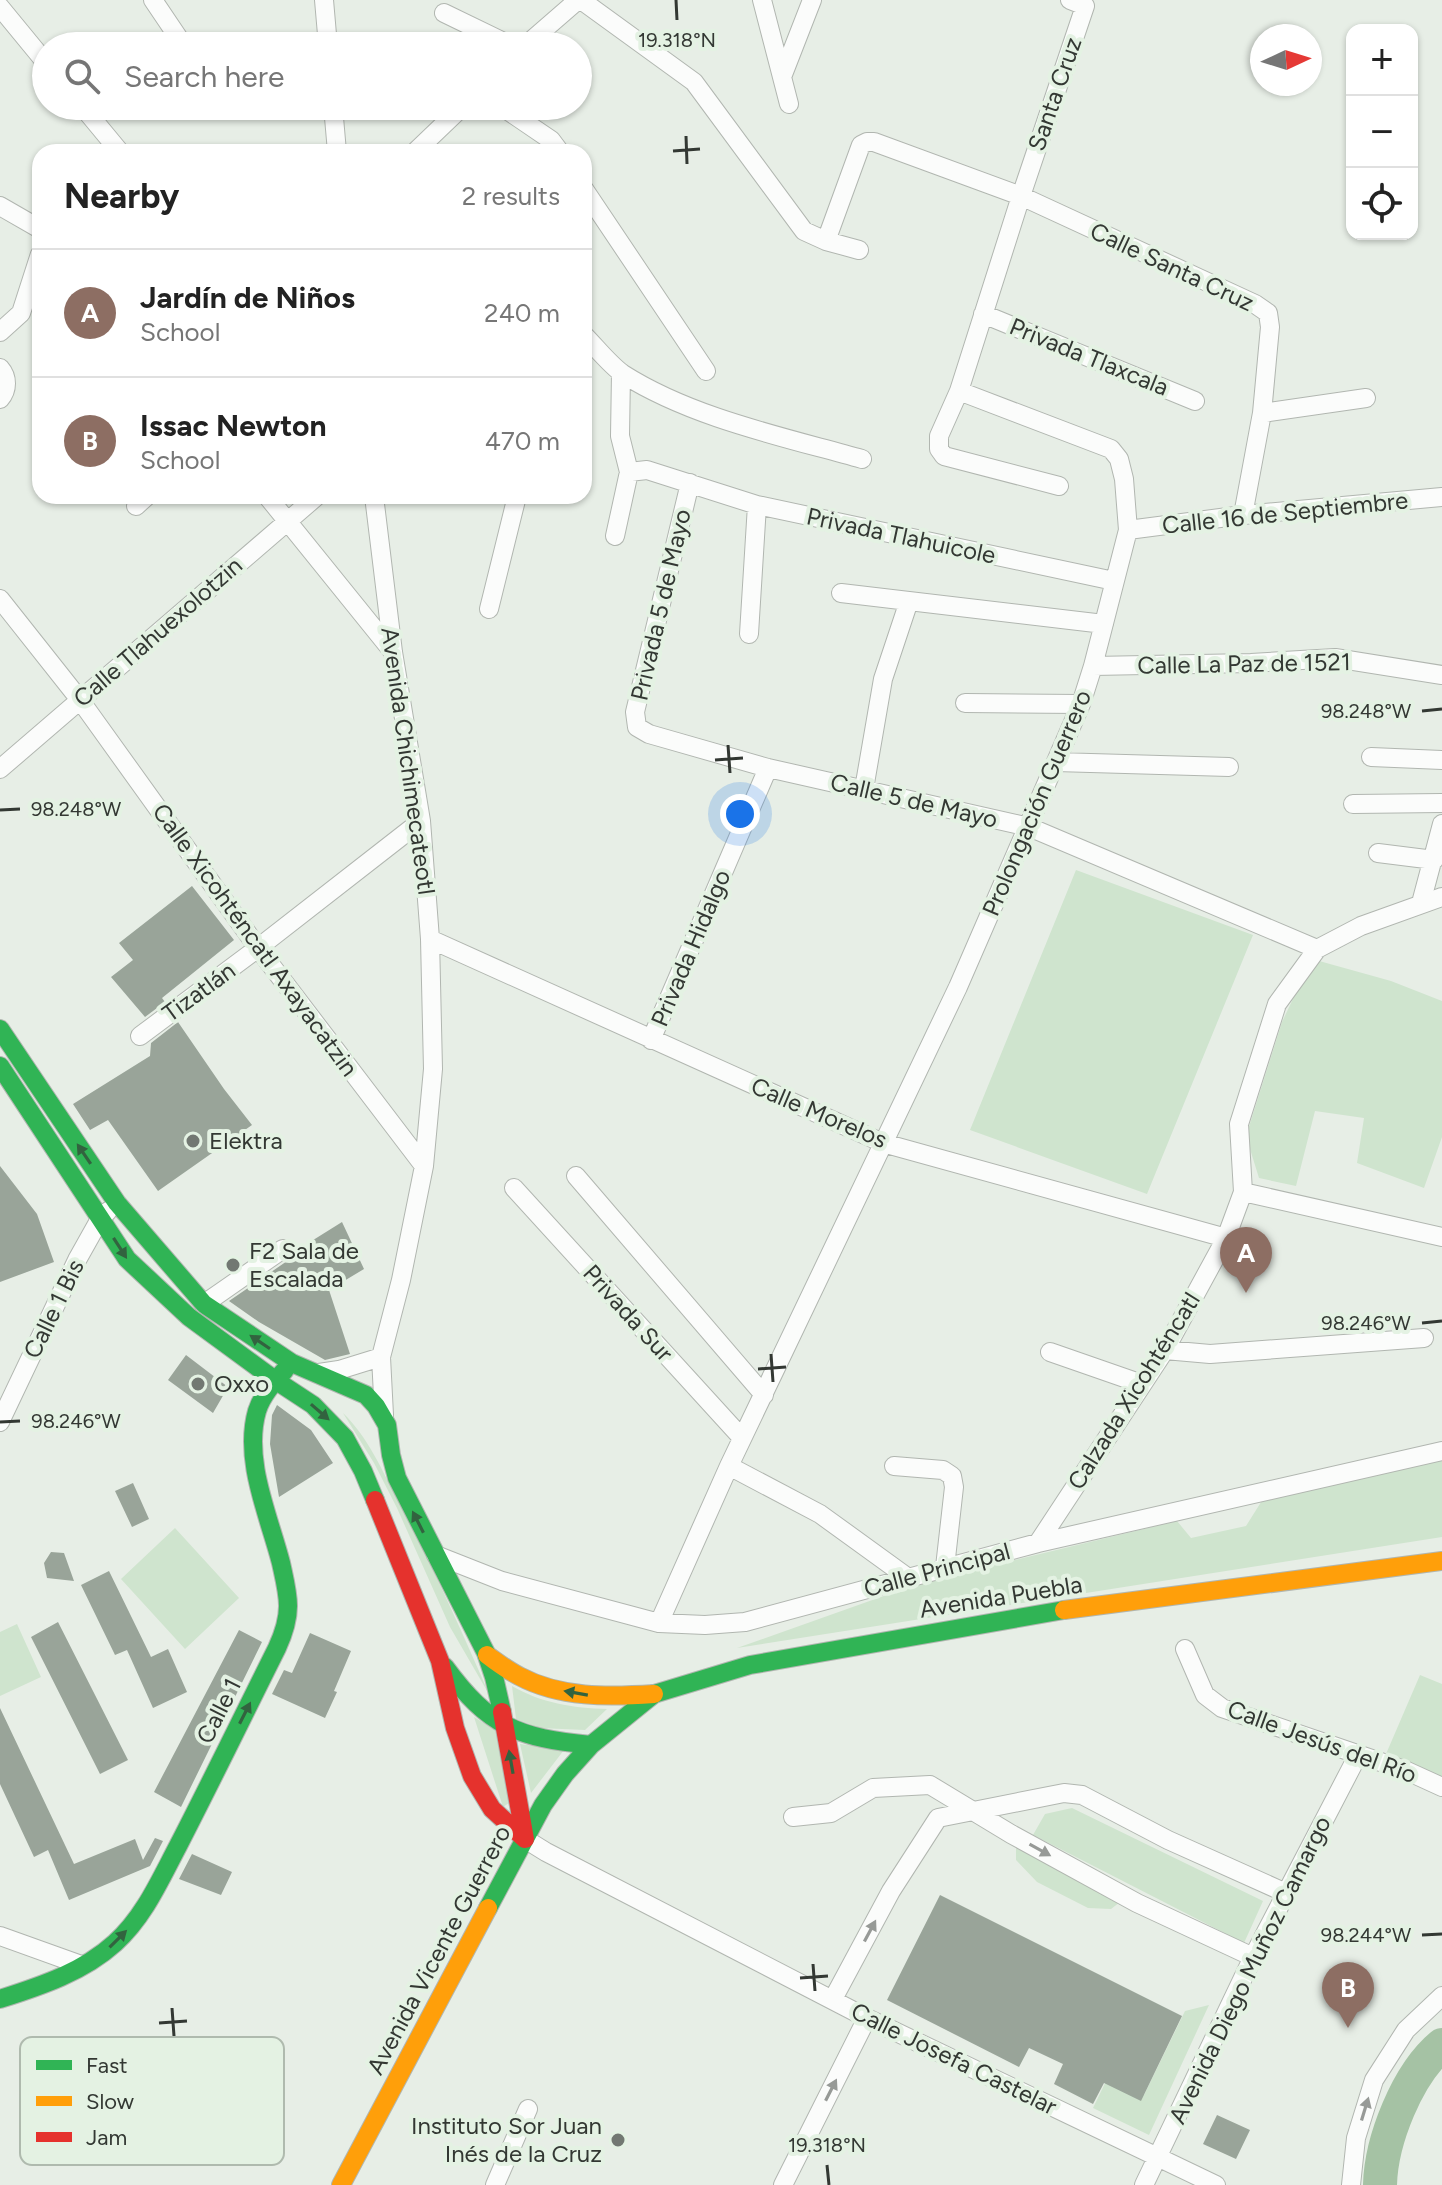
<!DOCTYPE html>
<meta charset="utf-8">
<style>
:root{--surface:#fff;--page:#f2f2f2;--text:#222;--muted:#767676;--line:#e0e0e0;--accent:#727872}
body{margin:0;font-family:Figtree,sans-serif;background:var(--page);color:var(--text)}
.controls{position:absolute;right:24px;top:24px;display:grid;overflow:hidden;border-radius:16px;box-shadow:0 2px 6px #0004}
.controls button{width:72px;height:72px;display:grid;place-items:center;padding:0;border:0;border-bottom:2px solid var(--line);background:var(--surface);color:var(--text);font:40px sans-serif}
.compass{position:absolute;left:1250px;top:24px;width:72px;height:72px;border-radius:50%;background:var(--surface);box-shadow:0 2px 6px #0004;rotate:86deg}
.you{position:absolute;left:740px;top:814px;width:28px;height:28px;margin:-20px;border:6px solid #fff;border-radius:50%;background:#1a73e8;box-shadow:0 0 0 12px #1a73e833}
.badge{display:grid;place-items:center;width:52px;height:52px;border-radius:50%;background:var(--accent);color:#fff;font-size:26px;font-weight:700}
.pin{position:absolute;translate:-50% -66px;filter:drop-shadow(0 2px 4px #0008)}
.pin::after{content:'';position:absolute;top:42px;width:28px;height:24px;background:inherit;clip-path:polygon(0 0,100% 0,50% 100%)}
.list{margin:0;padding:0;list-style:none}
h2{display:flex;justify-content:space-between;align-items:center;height:104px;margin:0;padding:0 32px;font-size:34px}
h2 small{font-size:26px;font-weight:400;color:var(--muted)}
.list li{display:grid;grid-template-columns:52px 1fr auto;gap:24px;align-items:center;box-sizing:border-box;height:128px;padding:0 32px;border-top:2px solid var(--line)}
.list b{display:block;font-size:30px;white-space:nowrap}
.list p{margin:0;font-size:26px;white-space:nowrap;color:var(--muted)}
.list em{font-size:26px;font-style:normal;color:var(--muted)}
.icon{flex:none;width:44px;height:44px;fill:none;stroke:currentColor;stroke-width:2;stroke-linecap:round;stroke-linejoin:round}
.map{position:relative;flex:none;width:1442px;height:2185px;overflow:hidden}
.search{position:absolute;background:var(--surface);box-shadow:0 2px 6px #0004;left:32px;top:32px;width:560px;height:88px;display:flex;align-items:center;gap:20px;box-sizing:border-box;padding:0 28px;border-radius:44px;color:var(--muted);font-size:30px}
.panel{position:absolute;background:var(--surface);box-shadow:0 2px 6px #0004;left:32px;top:144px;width:560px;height:360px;border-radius:24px}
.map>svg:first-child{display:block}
</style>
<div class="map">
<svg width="1442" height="2185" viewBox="0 0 1442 2185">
<rect width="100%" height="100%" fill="#e7eee6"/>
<path fill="#cfe4ce" d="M1076 870 1253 935 1147 1194 970 1130Z
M1312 959 1391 981 1442 1001V1137L1424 1188 1357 1163 1364 1118 1315 1111 1296 1186 1259 1178 1246 1136 1282 1022Z
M343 1413C368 1437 382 1470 398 1501 432 1564 461 1630 490 1696L450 1627 397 1508 374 1463Z
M1442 1458V1537L737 1648 923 1582 1177 1521 1191 1538 1246 1526 1263 1499Z
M175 1528 239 1598 185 1649 121 1579Z
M17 1624 41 1677 0 1696V1632Z
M1420 1675 1442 1684V1778L1386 1754Z
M512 1686C541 1703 573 1708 607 1709L585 1730 539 1728 516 1719Z
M474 1717 495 1730 509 1803 503 1807Z
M520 1744 564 1750 531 1793Z
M1072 1808 1263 1901 1244 1943 1033 1835 1045 1814Z
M1016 1841 1124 1899 1111 1909 1088 1908 1037 1882 1016 1860Z
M1209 2005 1149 2135 1093 2108 1108 2077 1144 2095 1185 2011Z"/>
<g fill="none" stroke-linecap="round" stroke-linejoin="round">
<path stroke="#a5c2a4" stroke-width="34" d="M1380 2185C1381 2141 1407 2074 1442 2045"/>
</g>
<path fill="#99a499" d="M192 886 234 940 162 998 165 1002 145 1017 111 977 133 960 119 943Z
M178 1022 224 1089 252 1125 158 1191 108 1120 90 1130 73 1104 150 1056 151 1043Z
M0 1166 37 1214 54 1262 0 1282Z
M342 1222 364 1269 329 1290 350 1354 325 1360 259 1322 229 1301 290 1259 294 1252Z
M186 1355 228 1387 213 1413 168 1380Z
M277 1405 311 1430 333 1463 279 1497 270 1444 272 1415Z
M133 1483 149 1519 132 1527 115 1491Z
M51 1552 64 1553 74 1581 47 1578 44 1563Z
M109 1571 151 1657 168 1649 187 1692 153 1708 127 1650 115 1655 81 1585Z
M58 1622 128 1760 100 1774 31 1637Z
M239 1630 262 1642 181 1807 154 1792Z
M310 1633 351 1651 334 1691 337 1692 325 1718 272 1694 284 1670 292 1673Z
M0 1708 74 1864 135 1839 143 1860 155 1838 163 1841 150 1866 69 1900 48 1850 34 1857 0 1784Z
M192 1854 232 1872 221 1895 179 1879Z
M940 1895 1182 2016 1141 2101 1104 2083 1093 2104 1054 2084 1063 2064 1029 2048 1019 2067 887 2000Z
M1217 2115 1250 2130 1236 2159 1203 2144Z"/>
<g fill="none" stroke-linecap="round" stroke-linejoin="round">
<defs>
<path id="street" d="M153 0 184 46
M324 0 328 46
M581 0 694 82 804 231 826 241 859 250
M762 0 789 104
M0 7 46 63
M444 13 512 46
M525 46 578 0
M782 77 812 0
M82 106 120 152
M333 106 337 152
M501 106 551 140 560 152
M415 152 463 106
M584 189 706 371
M0 206 40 229
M826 241 861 145 867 142H874L1021 196 1255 304 1268 313 1270 327 1262 413 1243 515
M983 314 1195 401
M0 332 21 313 40 254
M584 335C596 347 609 364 623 374 692 418 784 437 862 459
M0 368C8 377 8 390 0 399
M621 373 620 436 629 472
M1262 413 1366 398
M690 483 635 712 637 727 649 734 768 768 1029 827 1317 949
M1059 486 944 456 939 449V436L959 391 1021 196 1085 6 1070 0
M267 496 393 652
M374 496 393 652 421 821 430 939 433 1069 424 1166 401 1280 381 1357 384 1415
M136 506 147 496
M1128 530 1243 515 1442 497
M615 536 629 472 647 470 757 505 1114 581
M841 593 1104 624
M0 599 80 700 258 948 424 1166
M489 609 517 496
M749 634 757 505
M1093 666 1251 663 1335 658 1442 675
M965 703 1081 704
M1371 757 1442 760
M1056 762 1229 767
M0 769 317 496
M864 789 883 679 909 601
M1353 804 1442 803
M1378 853 1434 860
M1421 903 1442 824
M430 939 883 1143 1226 1238
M140 1036 258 948 421 821
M651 1040 768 768
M576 1176 764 1395
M514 1188 742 1438
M1243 1192 1442 1237
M204 1304 283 1249
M1165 1350 1210 1354 1424 1338
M1050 1352 1142 1384
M319 1373 339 1370 381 1357
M0 1422 77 1260 100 1219 108 1211
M729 1466 820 1514 907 1577
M894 1466 943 1470 952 1476 954 1487 945 1567
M1038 1543 1165 1350 1226 1238 1243 1192 1239 1124 1277 1004 1317 949 1361 926 1442 897
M436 1555 502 1581 659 1623 705 1625 745 1622 1038 1543 1442 1451
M659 1623 729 1466 958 987 1081 704 1093 666 1128 530 1124 479 1119 459 1111 449 959 391
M1185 1649 1205 1695 1222 1708 1407 1771 1442 1787
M793 1817 831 1813 873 1788 930 1785 1011 1834 1137 1903 1253 1957
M525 1839 546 1852 867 2018 1216 2185
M0 1936 81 1965
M833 1999 891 1891 938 1818 1064 1793 1082 1795 1168 1840 1286 1893
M495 2185 528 2109
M783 2185 867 2018
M1144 2185 1253 1957 1358 1755
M1351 2185 1356 2138 1374 2080 1406 2030 1442 1996"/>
<path id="fast" d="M0 1029 117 1203 204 1304 292 1363 366 1395 376 1406 387 1425 391 1455 397 1478 486 1653 494 1677 502 1712
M0 1066 127 1259 189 1317 275 1380 313 1405 345 1438 363 1471 375 1500
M445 1667C489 1727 518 1738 591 1745
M488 1908 543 1805 565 1774 591 1745 654 1694 750 1665 1064 1610
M0 1999C41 1986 83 1972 115 1943 144 1917 160 1880 178 1846 212 1780 244 1714 277 1648 283 1635 288 1621 288 1606 288 1592 284 1577 281 1563 269 1516 243 1460 257 1411 262 1395 274 1382 285 1370"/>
<path id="slow" d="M1064 1610 1442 1561
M487 1655C497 1662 507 1670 519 1676 560 1698 608 1697 654 1694
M341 2185 488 1908"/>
<path id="jam" d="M375 1500 440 1661 455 1728 472 1776 492 1809 525 1839
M502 1712 525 1839"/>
</defs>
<use href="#street" stroke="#b1b6b0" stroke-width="20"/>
<use href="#fast" stroke="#b1b6b0" stroke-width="20"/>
<use href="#slow" stroke="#b1b6b0" stroke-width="20"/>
<use href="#jam" stroke="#b1b6b0" stroke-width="20"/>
<use href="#street" stroke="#fbfcfb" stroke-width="18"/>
<use href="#fast" stroke="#30b455" stroke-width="18"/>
<use href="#slow" stroke="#ff9f0a" stroke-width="18"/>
<use href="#jam" stroke="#e5322d" stroke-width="18"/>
</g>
<defs><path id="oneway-solid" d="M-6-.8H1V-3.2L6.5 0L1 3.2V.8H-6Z" transform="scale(2)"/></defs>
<g fill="#32633f">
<use href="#oneway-solid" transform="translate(84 1154) rotate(-124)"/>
<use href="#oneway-solid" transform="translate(120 1248) rotate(57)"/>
<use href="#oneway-solid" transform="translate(260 1342) rotate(-146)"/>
<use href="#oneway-solid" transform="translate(320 1412) rotate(41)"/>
<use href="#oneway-solid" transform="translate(418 1522) rotate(-117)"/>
<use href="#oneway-solid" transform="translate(576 1693) rotate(-170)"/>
<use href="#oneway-solid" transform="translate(245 1713) rotate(-63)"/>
<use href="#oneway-solid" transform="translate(511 1762) rotate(-100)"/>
<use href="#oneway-solid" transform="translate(118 1939) rotate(-45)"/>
</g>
<g fill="#979a97">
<use href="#oneway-solid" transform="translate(1040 1850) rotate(29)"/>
<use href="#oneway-solid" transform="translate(870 1931) rotate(-62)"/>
<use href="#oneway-solid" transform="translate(831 2090) rotate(-63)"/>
<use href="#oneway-solid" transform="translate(1365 2109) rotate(-73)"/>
</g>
<path fill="none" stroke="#333833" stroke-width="3" d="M676 0 677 20M686 136 687 164M673 151 700 149M1422 711 1442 709M728 745 730 773M715 760 743 758M0 810 20 809M1422 1323 1442 1321M771 1354 773 1382M758 1369 786 1367M0 1422 20 1421M1422 1935 1442 1934M813 1964 815 1991M800 1978 828 1976M172 2008 174 2036M159 2023 187 2021M827 2165 829 2185"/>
<g fill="#727872" stroke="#e4f2e3" stroke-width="3">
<circle cx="193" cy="1141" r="8"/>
<circle cx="233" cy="1265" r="8"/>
<circle cx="198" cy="1384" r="8"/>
<circle cx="618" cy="2140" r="8"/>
</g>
<g text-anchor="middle" stroke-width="8" stroke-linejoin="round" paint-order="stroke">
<g font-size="24" fill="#333833" stroke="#e4f2e3">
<text transform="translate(1055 94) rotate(-71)" y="8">Santa Cruz</text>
<text transform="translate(1172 267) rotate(25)" y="8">Calle Santa Cruz</text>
<text transform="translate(1089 357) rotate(22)" y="8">Privada Tlaxcala</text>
<text transform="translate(1285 513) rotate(-6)" y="8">Calle 16 de Septiembre</text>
<text transform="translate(901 536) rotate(12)" y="8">Privada Tlahuicole</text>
<text transform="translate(661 605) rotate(-77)" y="8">Privada 5 de Mayo</text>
<text transform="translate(158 632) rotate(-41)" y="8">Calle Tlahuexolotzin</text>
<text transform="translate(1244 664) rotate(-1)" y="8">Calle La Paz de 1521</text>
<text transform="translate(408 761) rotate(82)" y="8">Avenida Chichimecateotl</text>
<text transform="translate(914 801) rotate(13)" y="8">Calle 5 de Mayo</text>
<text transform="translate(1037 803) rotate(-67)" y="8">Prolongación Guerrero</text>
<text transform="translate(255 940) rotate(54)" y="8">Calle Xicohténcatl Axayacatzin</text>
<text transform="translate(691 948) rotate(-67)" y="8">Privada Hidalgo</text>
<text transform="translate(199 992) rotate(-36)" y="8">Tizatlán</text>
<text transform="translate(819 1113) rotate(23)" y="8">Calle Morelos</text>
<text transform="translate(54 1309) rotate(-64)" y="8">Calle 1 Bis</text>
<text transform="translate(628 1313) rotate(48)" y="8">Privada Sur</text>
<text transform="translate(1134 1391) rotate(-58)" y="8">Calzada Xicohténcatl</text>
<text transform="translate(937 1570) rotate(-15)" y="8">Calle Principal</text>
<text transform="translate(1001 1597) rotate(-9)" y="8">Avenida Puebla</text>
<text transform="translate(219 1711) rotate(-63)" y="8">Calle 1</text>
<text transform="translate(1322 1742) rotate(20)" y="8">Calle Jesús del Río</text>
<text transform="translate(439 1950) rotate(-62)" y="8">Avenida Vicente Guerrero</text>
<text transform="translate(1250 1970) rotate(-64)" y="8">Avenida Diego Muñoz Camargo</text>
<text transform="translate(954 2059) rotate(26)" y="8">Calle Josefa Castelar</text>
</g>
<g font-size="24" fill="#333833" stroke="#e4f2e3" text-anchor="start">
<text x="209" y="1149">Elektra</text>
<text x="249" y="1259">F2 Sala de<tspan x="249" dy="28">Escalada</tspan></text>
<text x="214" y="1392">Oxxo</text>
<text x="602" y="2134" text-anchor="end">Instituto Sor Juan<tspan x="602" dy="28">Inés de la Cruz</tspan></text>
</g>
</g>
<rect x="20" y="2037" width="264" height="128" rx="12" fill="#e4f2e3" stroke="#afbaae" stroke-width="2"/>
<rect x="36" y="2060" width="36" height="10" fill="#30b455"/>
<rect x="36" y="2096" width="36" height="10" fill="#ff9f0a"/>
<rect x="36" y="2132" width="36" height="10" fill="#e5322d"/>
<g font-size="22" fill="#333833">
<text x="86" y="2073">Fast</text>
<text x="86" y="2109">Slow</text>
<text x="86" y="2145">Jam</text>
</g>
<g font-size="20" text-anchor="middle" fill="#333833" stroke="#e4f2e3" stroke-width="8" stroke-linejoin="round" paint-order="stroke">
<text x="677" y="47">19.318°N</text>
<text x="1366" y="718">98.248°W</text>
<text x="76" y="816">98.248°W</text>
<text x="1366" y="1330">98.246°W</text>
<text x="76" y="1428">98.246°W</text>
<text x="1366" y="1942">98.244°W</text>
<text x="827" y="2152">19.318°N</text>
</g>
</svg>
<div class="controls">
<button>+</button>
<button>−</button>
<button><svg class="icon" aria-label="locate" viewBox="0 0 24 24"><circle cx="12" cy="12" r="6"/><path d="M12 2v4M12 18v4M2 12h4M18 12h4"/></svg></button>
</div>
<svg class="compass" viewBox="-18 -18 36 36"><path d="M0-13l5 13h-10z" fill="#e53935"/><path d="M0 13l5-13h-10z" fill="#767676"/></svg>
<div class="you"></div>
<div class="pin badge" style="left:1246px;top:1293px;background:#8d6e63">A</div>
<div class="pin badge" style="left:1348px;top:2028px;background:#8d6e63">B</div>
<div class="search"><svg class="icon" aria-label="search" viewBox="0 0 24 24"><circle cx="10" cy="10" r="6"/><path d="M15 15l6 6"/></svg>Search here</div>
<section class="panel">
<h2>Nearby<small>2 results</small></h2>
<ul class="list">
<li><span class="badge" style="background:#8d6e63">A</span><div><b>Jardín de Niños</b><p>School</p></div><em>240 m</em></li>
<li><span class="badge" style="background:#8d6e63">B</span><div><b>Issac Newton</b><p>School</p></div><em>470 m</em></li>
</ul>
</section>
</div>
